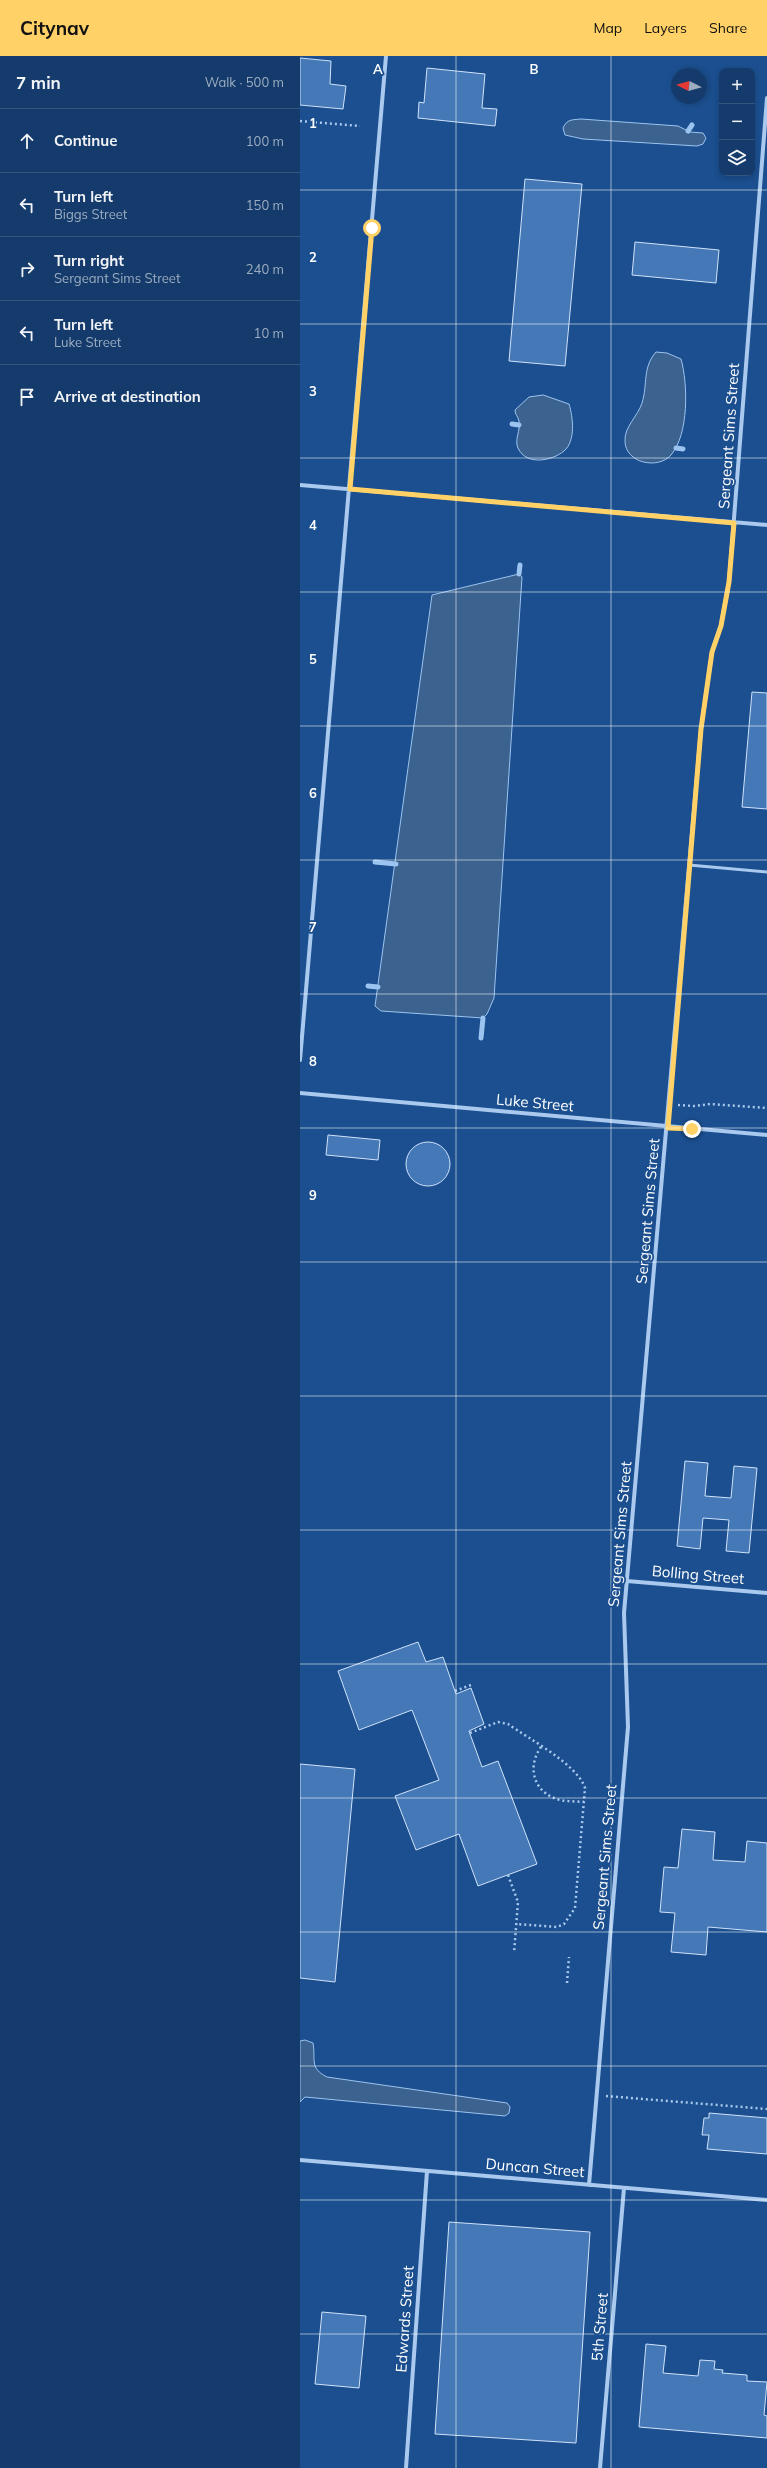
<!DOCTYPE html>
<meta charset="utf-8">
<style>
:root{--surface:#143b6b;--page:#1d4271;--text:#f1f3f6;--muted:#9dadc1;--line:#33557e;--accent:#ffd166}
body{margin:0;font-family:Mulish,sans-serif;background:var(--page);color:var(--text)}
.controls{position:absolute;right:12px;top:12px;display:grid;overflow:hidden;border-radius:8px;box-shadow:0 2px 6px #0003}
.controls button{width:36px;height:36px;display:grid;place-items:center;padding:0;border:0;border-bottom:1px solid var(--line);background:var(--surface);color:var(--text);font:20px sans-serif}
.compass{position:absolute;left:371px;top:12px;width:36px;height:36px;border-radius:50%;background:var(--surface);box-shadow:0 2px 6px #0003;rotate:276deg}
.stop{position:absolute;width:12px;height:12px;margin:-9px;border:3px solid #ffd166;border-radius:50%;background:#fff}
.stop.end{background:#ffd166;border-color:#fff;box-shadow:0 1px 4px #0008}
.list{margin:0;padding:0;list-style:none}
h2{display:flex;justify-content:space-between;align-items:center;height:52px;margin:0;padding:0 16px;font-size:17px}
h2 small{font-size:13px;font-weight:400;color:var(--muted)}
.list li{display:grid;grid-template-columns:26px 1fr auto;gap:12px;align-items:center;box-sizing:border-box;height:64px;padding:0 16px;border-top:1px solid var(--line)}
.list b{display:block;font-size:15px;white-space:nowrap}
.list p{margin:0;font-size:13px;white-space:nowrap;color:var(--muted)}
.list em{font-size:13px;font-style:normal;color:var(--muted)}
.icon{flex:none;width:22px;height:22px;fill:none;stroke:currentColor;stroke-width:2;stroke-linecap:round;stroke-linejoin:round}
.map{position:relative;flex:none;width:467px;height:2412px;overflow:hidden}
header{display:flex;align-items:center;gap:24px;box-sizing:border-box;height:56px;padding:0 20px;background:var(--accent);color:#111}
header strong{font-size:19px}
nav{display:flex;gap:22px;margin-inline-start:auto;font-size:14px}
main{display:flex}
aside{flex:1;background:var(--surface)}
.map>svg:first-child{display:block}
</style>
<header>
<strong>Citynav</strong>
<nav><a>Map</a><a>Layers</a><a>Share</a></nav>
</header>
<main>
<aside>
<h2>7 min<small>Walk · 500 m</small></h2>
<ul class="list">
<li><svg class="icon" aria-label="ahead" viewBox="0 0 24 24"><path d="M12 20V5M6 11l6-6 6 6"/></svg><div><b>Continue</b></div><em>100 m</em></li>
<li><svg class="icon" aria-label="left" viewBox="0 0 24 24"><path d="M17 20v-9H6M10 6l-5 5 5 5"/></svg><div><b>Turn left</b><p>Biggs Street</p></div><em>150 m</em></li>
<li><svg class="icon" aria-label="right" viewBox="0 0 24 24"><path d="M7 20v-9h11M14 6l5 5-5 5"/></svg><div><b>Turn right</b><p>Sergeant Sims Street</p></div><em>240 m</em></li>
<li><svg class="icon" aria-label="left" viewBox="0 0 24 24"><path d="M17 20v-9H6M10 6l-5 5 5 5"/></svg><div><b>Turn left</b><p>Luke Street</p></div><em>10 m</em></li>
<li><svg class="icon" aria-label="arrive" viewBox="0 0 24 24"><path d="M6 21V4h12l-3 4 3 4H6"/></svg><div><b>Arrive at destination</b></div></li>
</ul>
</aside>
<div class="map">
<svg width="467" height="2412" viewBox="0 0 467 2412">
<rect width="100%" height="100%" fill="#1b4f8f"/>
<path fill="#3c6290" stroke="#9cc4f0" d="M281 63 378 70 390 76 403 77 406 82 403 88 397 90 283 83 265 79 263 72C267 63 272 64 281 63Z
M356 296 367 297 381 303C388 328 389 378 371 399 358 414 325 407 325 385 324 371 338 360 342 347 348 328 342 312 356 296Z
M243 339 269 348C273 361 276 385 264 395 252 405 226 410 218 392 214 384 221 374 219 365 218 360 215 359 215 354L229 341Z
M219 518 222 521 194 942 187 958 183 962 81 955 75 950 132 539Z
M5 1984 13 1987C16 2004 9 2012 27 2021L207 2047 210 2051 209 2057 205 2060 5 2041 0 2046V1985Z"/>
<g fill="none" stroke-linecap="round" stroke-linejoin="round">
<path stroke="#9cc4f0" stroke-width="5" d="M388 75 392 69
M212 368 219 369
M376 392 383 393
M219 518 220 509
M75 806 96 808
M68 930 78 931
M181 982 183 962"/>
</g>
<path fill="#4478b7" stroke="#cfe3fa" d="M0 2 31 5 30 28 46 30 43 53 0 49Z
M127 12 185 18 182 52 197 53 195 70 118 62 119 46 124 47Z
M225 123 282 128 265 310 209 305Z
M335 186 419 194 416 227 332 219Z
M452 636 467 637V753L442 751Z
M28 1079 80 1084 78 1104 26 1099Z
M106 1108a22 22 0 1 1 44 0a22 22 0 1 1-44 0Z
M385 1405 408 1407 405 1440 431 1442 434 1410 457 1412 449 1497 426 1495 429 1464 403 1462 400 1493 377 1490Z
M118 1586 126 1606 143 1601 156 1638 171 1632 184 1668 169 1675 182 1711 198 1705 237 1808 178 1830 159 1778 116 1794 95 1740 139 1724 112 1654 59 1674 38 1615Z
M0 1708 55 1713 35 1926 0 1922Z
M382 1773 415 1776 413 1804 445 1806 447 1785 467 1787V1876L408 1871 406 1899 371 1896 375 1857 360 1856 364 1811 378 1812Z
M409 2057 467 2062V2098L407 2093 409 2079H402L404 2062H409Z
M149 2166 290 2176 276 2387 135 2378Z
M22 2256 66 2260 59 2332 15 2328Z
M346 2288 366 2290 363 2317 398 2320 400 2304 415 2305 414 2313 423 2314 422 2317 447 2319V2325L467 2326 464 2359 467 2360V2382L339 2371Z"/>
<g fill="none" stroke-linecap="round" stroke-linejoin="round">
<path stroke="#a9c9ee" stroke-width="2.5" stroke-dasharray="2 3" stroke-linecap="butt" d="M0 65 60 70
M378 1049 394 1050 410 1048 467 1052
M155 1635 171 1629
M170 1677 198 1666 208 1668C229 1683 277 1708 285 1732L275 1852 264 1868 257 1871 216 1868
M241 1691C228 1709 232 1733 254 1742 262 1746 275 1745 284 1746
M208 1819 218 1846 214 1897
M267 1927 269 1901
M306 2040 467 2053"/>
<path stroke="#a9c9ee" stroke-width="3" d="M389 809 467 816"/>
<path stroke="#a9c9ee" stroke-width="4" d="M0 429 467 469
M0 1004 86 0
M0 1037 467 1079
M327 1525 467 1537
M0 2104 467 2144
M289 2129 328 1671 324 1557 401 673 412 596 421 569 429 526 467 42
M106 2412 127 2115
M300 2412 324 2132"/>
</g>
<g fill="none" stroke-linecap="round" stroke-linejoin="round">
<path stroke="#ffd166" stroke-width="5" d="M72 172 50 433 434 467 429 526 421 570 412 596 401 673 368 1072 392 1073"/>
</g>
<path fill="none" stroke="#fff" stroke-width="1" stroke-opacity="0.55" d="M156 0V2412M311 0V2412M0 134H467M0 268H467M0 402H467M0 536H467M0 670H467M0 804H467M0 938H467M0 1072H467M0 1206H467M0 1340H467M0 1474H467M0 1608H467M0 1742H467M0 1876H467M0 2010H467M0 2144H467M0 2278H467"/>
<g text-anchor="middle" stroke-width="3.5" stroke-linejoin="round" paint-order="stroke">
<g font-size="15" fill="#fff" stroke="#1b4f8f">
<text transform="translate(429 380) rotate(-86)" y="5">Sergeant Sims Street</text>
<text transform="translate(235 1047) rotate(5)" y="5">Luke Street</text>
<text transform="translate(348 1155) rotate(-85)" y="5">Sergeant Sims Street</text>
<text transform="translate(320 1478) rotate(-85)" y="5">Sergeant Sims Street</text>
<text transform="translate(398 1519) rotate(5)" y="5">Bolling Street</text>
<text transform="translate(305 1801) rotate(-85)" y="5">Sergeant Sims Street</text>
<text transform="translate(235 2112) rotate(5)" y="5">Duncan Street</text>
<text transform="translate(105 2263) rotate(-86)" y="5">Edwards Street</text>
<text transform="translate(300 2271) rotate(-85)" y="5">5th Street</text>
</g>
</g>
<g font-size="13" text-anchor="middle" font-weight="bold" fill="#fff" stroke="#1b4f8f" stroke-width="3.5" stroke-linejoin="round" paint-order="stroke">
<text x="78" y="18">A</text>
<text x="234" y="18">B</text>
<text x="13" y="72">1</text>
<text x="13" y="206">2</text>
<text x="13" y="340">3</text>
<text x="13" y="474">4</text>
<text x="13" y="608">5</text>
<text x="13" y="742">6</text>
<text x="13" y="876">7</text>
<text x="13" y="1010">8</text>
<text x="13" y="1144">9</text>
</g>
</svg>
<div class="controls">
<button>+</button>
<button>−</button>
<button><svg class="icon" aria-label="layers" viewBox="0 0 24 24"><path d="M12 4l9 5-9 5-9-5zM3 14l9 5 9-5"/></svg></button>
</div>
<svg class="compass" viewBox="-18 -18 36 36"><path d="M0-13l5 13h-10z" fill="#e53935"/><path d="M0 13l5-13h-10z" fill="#9dadc1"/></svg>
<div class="stop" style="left:72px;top:172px"></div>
<div class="stop end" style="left:392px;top:1073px"></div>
</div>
</main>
